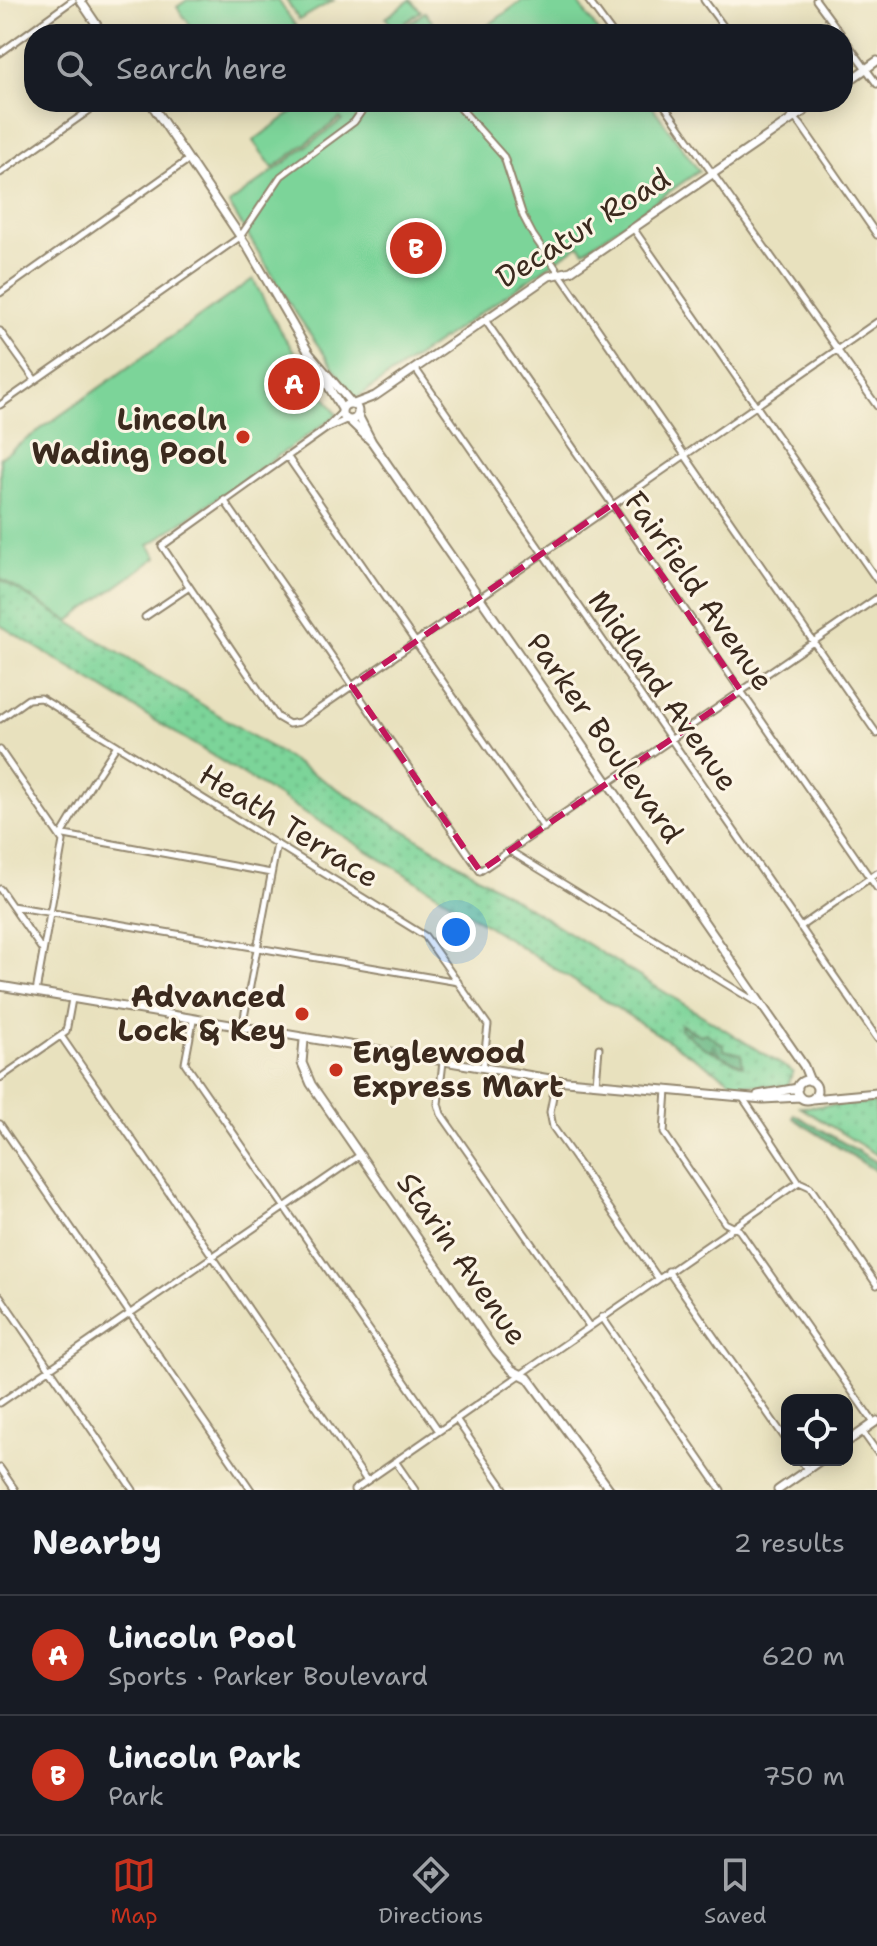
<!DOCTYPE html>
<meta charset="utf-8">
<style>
:root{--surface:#171b24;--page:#242831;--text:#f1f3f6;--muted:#9ea1a6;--line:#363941;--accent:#c8321e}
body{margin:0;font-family:"Shantell Sans",sans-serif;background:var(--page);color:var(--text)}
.controls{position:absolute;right:24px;bottom:24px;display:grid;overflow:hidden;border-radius:16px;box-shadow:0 4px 20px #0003}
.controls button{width:72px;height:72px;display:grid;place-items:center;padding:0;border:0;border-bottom:2px solid var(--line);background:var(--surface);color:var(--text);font:40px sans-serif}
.you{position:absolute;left:456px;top:932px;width:28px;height:28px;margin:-20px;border:6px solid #fff;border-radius:50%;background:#1a73e8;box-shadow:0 0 0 12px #1a73e833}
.badge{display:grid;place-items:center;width:52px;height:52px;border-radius:50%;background:var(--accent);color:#fff;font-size:26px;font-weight:700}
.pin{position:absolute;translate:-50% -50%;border:4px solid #fff;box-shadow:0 2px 8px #0006}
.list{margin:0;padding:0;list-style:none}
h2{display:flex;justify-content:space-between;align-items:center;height:104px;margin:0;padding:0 32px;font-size:34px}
h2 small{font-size:26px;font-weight:400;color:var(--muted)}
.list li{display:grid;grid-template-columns:52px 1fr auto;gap:24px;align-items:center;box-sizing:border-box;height:120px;padding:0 32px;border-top:2px solid var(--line)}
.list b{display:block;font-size:30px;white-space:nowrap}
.list p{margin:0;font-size:26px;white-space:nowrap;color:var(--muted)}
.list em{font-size:26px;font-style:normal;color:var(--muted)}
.icon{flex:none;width:44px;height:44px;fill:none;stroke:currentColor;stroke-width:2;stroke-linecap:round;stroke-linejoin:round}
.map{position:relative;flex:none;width:877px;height:1490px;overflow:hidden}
.search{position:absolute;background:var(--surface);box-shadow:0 4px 20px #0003;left:24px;right:24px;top:24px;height:88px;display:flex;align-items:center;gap:20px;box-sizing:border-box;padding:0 28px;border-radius:32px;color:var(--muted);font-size:30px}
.sheet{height:344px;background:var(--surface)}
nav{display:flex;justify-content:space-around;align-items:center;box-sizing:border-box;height:112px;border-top:2px solid var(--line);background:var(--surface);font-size:22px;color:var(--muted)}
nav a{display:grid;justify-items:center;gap:4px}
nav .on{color:var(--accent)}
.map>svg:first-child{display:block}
</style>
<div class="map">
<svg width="877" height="1490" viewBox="0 0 877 1490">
<defs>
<pattern id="grass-dots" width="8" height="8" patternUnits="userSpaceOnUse" patternTransform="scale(2)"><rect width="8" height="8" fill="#7bd499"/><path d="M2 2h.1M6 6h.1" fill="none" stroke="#6bb683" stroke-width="1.8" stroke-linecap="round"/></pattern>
<pattern id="forest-firs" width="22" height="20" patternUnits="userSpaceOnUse" patternTransform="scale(2)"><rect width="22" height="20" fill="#64b681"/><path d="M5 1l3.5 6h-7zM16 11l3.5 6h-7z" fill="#549469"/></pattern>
<pattern id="water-ripples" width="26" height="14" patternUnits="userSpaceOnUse" patternTransform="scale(2)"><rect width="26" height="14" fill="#71a7df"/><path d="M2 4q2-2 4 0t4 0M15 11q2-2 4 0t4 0" fill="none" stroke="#5e88b4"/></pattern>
</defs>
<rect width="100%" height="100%" fill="#fcf5e5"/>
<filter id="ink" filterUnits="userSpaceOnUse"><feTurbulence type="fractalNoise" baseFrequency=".0125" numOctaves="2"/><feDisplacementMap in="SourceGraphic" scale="16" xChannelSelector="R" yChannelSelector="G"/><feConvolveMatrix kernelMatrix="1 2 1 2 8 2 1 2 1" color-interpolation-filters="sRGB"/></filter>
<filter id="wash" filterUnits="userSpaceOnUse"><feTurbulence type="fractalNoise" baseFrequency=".006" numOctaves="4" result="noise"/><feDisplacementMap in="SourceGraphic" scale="32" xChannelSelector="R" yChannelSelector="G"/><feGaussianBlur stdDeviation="1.8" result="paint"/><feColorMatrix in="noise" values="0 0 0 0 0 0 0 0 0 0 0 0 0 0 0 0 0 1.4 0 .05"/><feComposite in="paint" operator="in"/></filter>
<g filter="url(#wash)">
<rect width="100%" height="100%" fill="#e8e1be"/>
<path fill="url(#grass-dots)" stroke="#5b7f5c" stroke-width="2" d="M0 579 793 1072 787 1087 736 1084 452 903 0 625Z
M875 1103 877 1155 800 1107Z"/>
<path fill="url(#forest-firs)" stroke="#507050" stroke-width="2" d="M680 1024 700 1035 706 1033 724 1046V1050L741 1054 743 1066 703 1047 680 1029Z
M794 1114 877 1162V1172L793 1118Z"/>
<path fill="#7bd499" stroke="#5b7f5c" stroke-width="2" d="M187 0H278L301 34H182L190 25 177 7Z
M286 0H334L299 20Z
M410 0 421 11 395 30 386 18Z
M523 0H576L600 34H476Z
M425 12 441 34H395Z
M306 102H649L699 171 584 251 579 245 355 399 291 306 229 204 342 120 340 118 273 168 253 141Z
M253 279 279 329 337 415 149 545 157 557 69 621 0 578V458Z"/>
<path fill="url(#water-ripples)" stroke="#56687e" stroke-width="2" d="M298 374 311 394 300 401 294 393 278 405 270 393Z"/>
</g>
<g filter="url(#ink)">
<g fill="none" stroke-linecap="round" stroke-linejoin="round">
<defs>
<path id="street" d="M588 0 613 34
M704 0 729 34
M816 0 841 34
M843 37 877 84
M0 53 73 0
M455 102 504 157 523 216 533 235 877 734
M662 102 877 406
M779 102 801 125 877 235
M0 173 101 102
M633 228 877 580
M0 293 188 160
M485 320 877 888
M0 331 35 380
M415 368 877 1038
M0 405 240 237 281 176 354 122 368 102
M346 420 326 429 162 546 277 717 289 724 300 722 877 322
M326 428 342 412
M287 456 544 828
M224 500 480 871 877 598
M145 617 188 588
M0 719 28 699 41 698 425 936 488 1025 483 1068
M0 750 63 841 36 992
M98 774 117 745
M59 834 271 873
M61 835 95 778
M510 851 759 1004
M0 889 43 951
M12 906 458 982
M800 927 877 873
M193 1021 185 1063 439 1431
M242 1028 277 844
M61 1036 367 1481
M443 1062 438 1104 441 1114 589 1326
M0 1078 66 1032 72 999
M556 1080 550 1112 553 1127 658 1278
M596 1084 599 1048
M667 1090 664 1133 725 1223 739 1230 874 1423
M743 1098 799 1182 810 1187 877 1285
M0 1124 251 1490
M668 1271 787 1441
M0 1296 133 1490
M602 1317 721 1490
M0 1403 360 1155
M456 1419 505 1490
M862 1431 877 1452
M801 1460 807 1469
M395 1461 415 1490
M0 1468 15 1490
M354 1490 799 1182"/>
<path id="secondary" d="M80 0 103 34
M843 85 877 61
M150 102 248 248 309 353 352 404
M318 369 342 409
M342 412a8 8 0 1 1 16 0a8 8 0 1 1-16 0Z
M354 404 375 396 549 276 571 271 817 102
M358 415 372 442 804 1066 810 1081
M349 420 372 442
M0 986 556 1080 763 1099 800 1097
M304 1040 302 1063 311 1084 496 1352 512 1370 528 1378 610 1490
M797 1090a10 10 0 1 1 20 0a10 10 0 1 1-20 0Z
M758 1095 798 1088
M812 1099 877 1093
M847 1442 877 1421
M778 1490 821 1460"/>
</defs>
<use href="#street" stroke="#92866e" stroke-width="9"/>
<use href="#secondary" stroke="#92866e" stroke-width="11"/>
<use href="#street" stroke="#fff" stroke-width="5"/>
<use href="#secondary" stroke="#fff" stroke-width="7"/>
</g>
</g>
<path fill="none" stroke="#c2185b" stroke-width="6" stroke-dasharray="16 10" stroke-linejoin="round" d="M613 504 741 691 480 871 352 686Z"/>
<g fill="#c8321e" stroke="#fcf5e5" stroke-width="3">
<circle cx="243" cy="437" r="8"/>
<circle cx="302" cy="1014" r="8"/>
<circle cx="336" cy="1070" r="8"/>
</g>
<g text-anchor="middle" stroke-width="6" stroke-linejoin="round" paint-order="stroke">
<g font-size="30" fill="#3b2a1e" stroke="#fcf5e5">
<text transform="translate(583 228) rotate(-32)" y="10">Decatur Road</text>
<text transform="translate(699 591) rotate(55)" y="10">Fairfield Avenue</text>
<text transform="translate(663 691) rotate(55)" y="10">Midland Avenue</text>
<text transform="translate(605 738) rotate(55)" y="10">Parker Boulevard</text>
<text transform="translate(289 826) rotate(32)" y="10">Heath Terrace</text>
<text transform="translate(462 1259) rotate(55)" y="10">Starin Avenue</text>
</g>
<g font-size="30" font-weight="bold" fill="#3b2a1e" stroke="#fcf5e5" text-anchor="end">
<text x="227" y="430">Lincoln<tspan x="227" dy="34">Wading Pool</tspan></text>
<text x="286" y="1007">Advanced<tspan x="286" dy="34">Lock &amp; Key</tspan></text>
<text x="352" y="1063" text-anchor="start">Englewood<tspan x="352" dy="34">Express Mart</tspan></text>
</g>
</g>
</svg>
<div class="controls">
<button><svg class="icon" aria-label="locate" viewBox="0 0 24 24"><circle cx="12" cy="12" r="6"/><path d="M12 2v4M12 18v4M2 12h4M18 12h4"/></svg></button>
</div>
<div class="you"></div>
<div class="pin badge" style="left:294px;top:384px">A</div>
<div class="pin badge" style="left:416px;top:248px">B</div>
<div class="search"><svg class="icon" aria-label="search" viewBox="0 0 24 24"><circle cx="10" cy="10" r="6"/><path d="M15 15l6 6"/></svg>Search here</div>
</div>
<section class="sheet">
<h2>Nearby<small>2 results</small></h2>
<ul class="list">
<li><span class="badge">A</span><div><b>Lincoln Pool</b><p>Sports · Parker Boulevard</p></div><em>620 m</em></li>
<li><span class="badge">B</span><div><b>Lincoln Park</b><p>Park</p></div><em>750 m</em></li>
</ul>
</section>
<nav>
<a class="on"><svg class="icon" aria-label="map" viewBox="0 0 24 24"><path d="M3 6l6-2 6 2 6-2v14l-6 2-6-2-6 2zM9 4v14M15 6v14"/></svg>Map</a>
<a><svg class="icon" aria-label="directions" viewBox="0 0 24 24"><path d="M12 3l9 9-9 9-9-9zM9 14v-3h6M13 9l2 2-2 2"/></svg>Directions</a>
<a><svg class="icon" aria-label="saved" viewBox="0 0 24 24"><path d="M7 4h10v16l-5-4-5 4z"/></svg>Saved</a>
</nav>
